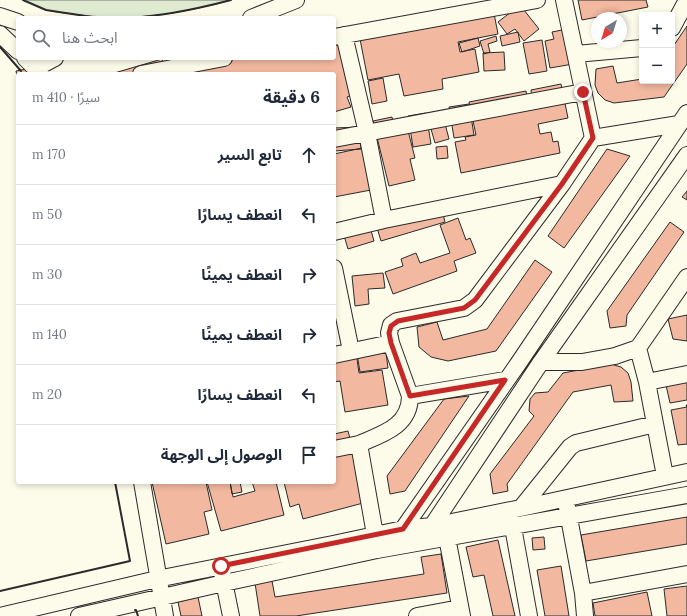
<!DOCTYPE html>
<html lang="ar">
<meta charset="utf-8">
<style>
:root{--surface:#fff;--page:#f6f6f7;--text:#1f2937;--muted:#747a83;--line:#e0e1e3}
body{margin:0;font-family:Lora,"Noto Sans Arabic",serif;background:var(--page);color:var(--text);direction:rtl}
.controls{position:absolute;right:12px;top:12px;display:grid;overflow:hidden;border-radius:4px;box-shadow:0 2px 6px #0003}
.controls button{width:36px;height:36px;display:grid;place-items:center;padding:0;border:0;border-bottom:1px solid var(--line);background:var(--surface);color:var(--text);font:20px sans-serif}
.compass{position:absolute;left:591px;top:12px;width:36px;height:36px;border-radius:50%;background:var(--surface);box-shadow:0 2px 6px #0003;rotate:218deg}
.stop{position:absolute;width:12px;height:12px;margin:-9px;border:3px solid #c62828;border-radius:50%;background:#fff}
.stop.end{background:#c62828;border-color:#fff;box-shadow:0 1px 4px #0008}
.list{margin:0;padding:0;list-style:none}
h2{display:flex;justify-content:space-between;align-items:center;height:52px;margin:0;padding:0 16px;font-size:17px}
h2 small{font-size:13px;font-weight:400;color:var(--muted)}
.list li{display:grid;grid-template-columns:26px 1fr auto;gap:12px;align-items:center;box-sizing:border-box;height:60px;padding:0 16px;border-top:1px solid var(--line)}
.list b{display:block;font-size:15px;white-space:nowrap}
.list em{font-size:13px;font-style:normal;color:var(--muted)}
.icon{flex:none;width:22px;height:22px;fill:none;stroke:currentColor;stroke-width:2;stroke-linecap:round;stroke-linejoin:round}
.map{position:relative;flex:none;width:687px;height:616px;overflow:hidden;direction:ltr}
.search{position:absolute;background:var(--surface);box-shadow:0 2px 6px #0003;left:16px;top:16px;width:320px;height:44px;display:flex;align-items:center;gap:10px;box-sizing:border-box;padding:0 14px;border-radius:4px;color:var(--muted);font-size:15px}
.panel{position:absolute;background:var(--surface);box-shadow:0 2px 6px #0003;left:16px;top:72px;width:320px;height:412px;border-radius:4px;direction:rtl}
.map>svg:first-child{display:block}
</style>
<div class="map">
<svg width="687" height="616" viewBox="0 0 687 616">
<rect width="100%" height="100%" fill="#fdfbea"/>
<path fill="#deebd1" stroke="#74746e" d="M23 0H231C176 15 130 22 73 14 64 13 54 12 46 10 38 7 31 3 23 0Z"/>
<path fill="#f2b8a0" stroke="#2b2b2b" d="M578 0H646L648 7 582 20Z
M492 3 498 34 458 42 460 52 475 49 479 72 442 79 443 89 404 96 399 74 368 80 360 39Z
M520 5 539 29 524 41 515 29 507 34 498 22Z
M687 26V64L664 97 614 103 605 100 598 93 595 85 596 69 613 66 617 83 642 79V81H672V48Z
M334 28 355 94 347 97 351 107 334 112V74H181L233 58H334Z
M567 29 573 64 550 68 545 41 554 39 552 32Z
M518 32 520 42 502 46 500 36Z
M496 36 497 41 488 44 490 52 484 54 480 41Z
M478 38 480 46 462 52 459 43Z
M542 40 547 71 529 74 523 43Z
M504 52 505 70 484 71 483 53Z
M162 59 166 74H111Z
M37 67 38 74H18V81L16 71Z
M383 78 387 101 372 104 368 81Z
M561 84 568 118 538 124 540 134 551 132 553 142 558 141 560 153 461 173 455 142 466 140 465 137 476 135 469 102 526 91 527 99 532 98 531 90Z
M469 104 474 135 454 138 449 107Z
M442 112 449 139 435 143 427 115Z
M426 113 431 144 413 147 408 116Z
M392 117 393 122 405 119 415 158 410 159 415 180 389 186 373 121Z
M360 127 361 149 334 151V128Z
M447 146 448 158 437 159 436 147Z
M362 148 371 190 334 197V154Z
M607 149 630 156 564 248 548 236Z
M687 191V200L682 197Z
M440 202 445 222 381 241 375 221Z
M458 218 466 240 470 238 476 253 454 261 457 271 393 294 385 272 403 266 401 259 416 253 420 263 450 253 440 225Z
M368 220 374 241 348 249 342 229Z
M670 222 684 232 627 315 626 326 610 328 607 311Z
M535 260 552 272 496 351 448 361 431 357 419 347 417 327 437 322 443 340 487 329Z
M383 273 385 288 368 289 369 304 355 306 352 276Z
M687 315V341L673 339 668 319Z
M384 338 388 368 360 372 355 342Z
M355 345 359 373 382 370 388 405 345 412 340 381 334 382V349Z
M611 364 621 367 628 373 631 382 633 401 614 402 611 385 573 392 507 484 508 491 493 494 490 474 534 416 529 411 530 399 535 393 548 392 563 373Z
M687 371V400L670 403 664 376Z
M469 396 405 491 390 494 387 476 444 399Z
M686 405H687V444L678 445 671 410 687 407Z
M348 431 367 502 303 519 299 504 290 507 284 482H334V434Z
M152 482H206L212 510 204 512 209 534 166 544Z
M207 482H230L233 497 255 491 252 482H276L284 515 221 531Z
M230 482H240L242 492 232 494Z
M687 517V544L586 561 581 535Z
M544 537 545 549 533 550 532 538Z
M498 540 515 616H493L484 575 473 577 466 547Z
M441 554 447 593 296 616H260L255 583 272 581 275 597 424 574 421 557Z
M561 566 569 616H545L537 570Z
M687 586V616H667L664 589Z
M647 592 652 616H595L593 603Z
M198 597 202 616H181L178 602Z"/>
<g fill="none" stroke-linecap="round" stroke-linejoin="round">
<defs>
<path id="minor" d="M564 0 593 138
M0 16 18 22
M251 18 296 0
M672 28 687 0
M0 34 18 51
M344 35 367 133 384 220
M334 37 537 0
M576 54 642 48
M25 58 41 74
M36 68 55 58
M141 74 224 58
M334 139 583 92
M334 232 384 220 562 184
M334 268 351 351
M638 348 647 382 665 476
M334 355 391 343
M541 362H582L615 356 638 348 687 277
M647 382 687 374
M410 396 391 343 389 333 391 325 397 321 464 308 475 300 562 184 593 138 679 124
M334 449 359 444
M142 482 165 616
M567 507 583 593 585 616
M521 508 570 447 576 443 655 424
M511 516 529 616
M432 526 541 362 687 155
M445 527 462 616
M403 529 518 364 687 113
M377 546 359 444C383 434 410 426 410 396L505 380
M222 572 231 616
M583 593 687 574
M0 616 157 579 333 544 403 529 432 526 521 508 687 472
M79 616 224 583 377 550 687 495
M417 616 460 608"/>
</defs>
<use href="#minor" stroke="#2b2b2b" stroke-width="18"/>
<use href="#minor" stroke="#fdfbea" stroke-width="16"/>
<path stroke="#2b2b2b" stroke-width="2" d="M23 0 46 10 92 17 114 18
M128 18C164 16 197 9 231 0
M0 47 21 71
M0 591 130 561 115 482
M135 610H136L138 616"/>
</g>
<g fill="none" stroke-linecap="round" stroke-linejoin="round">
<path stroke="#c62828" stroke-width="5" d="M221 566 403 529 505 380 410 396 391 343 389 333 391 326 398 321 464 308 475 300 562 184 593 138 583 92"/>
</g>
</svg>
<div class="controls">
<button>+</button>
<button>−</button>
</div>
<svg class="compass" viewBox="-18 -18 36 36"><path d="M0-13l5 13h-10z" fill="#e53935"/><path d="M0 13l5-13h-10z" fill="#747a83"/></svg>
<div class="stop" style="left:221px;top:566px"></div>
<div class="stop end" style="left:583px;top:92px"></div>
<div class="search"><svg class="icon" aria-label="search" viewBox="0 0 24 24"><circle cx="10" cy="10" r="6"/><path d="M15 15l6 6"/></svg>ابحث هنا</div>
<section class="panel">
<h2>6 دقيقة<small>سيرًا · 410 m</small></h2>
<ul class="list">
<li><svg class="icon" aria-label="ahead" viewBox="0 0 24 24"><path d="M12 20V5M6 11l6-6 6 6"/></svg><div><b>تابع السير</b></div><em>170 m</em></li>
<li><svg class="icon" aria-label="left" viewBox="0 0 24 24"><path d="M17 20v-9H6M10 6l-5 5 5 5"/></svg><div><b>انعطف يسارًا</b></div><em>50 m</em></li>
<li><svg class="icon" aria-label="right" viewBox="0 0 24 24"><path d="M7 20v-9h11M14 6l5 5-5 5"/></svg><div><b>انعطف يمينًا</b></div><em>30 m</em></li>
<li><svg class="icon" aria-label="right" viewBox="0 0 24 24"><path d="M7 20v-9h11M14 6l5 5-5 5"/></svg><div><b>انعطف يمينًا</b></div><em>140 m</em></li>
<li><svg class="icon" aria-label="left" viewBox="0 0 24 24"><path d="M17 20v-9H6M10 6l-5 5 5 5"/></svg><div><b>انعطف يسارًا</b></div><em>20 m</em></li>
<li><svg class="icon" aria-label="arrive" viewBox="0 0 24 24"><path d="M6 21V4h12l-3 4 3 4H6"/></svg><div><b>الوصول إلى الوجهة</b></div></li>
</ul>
</section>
</div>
